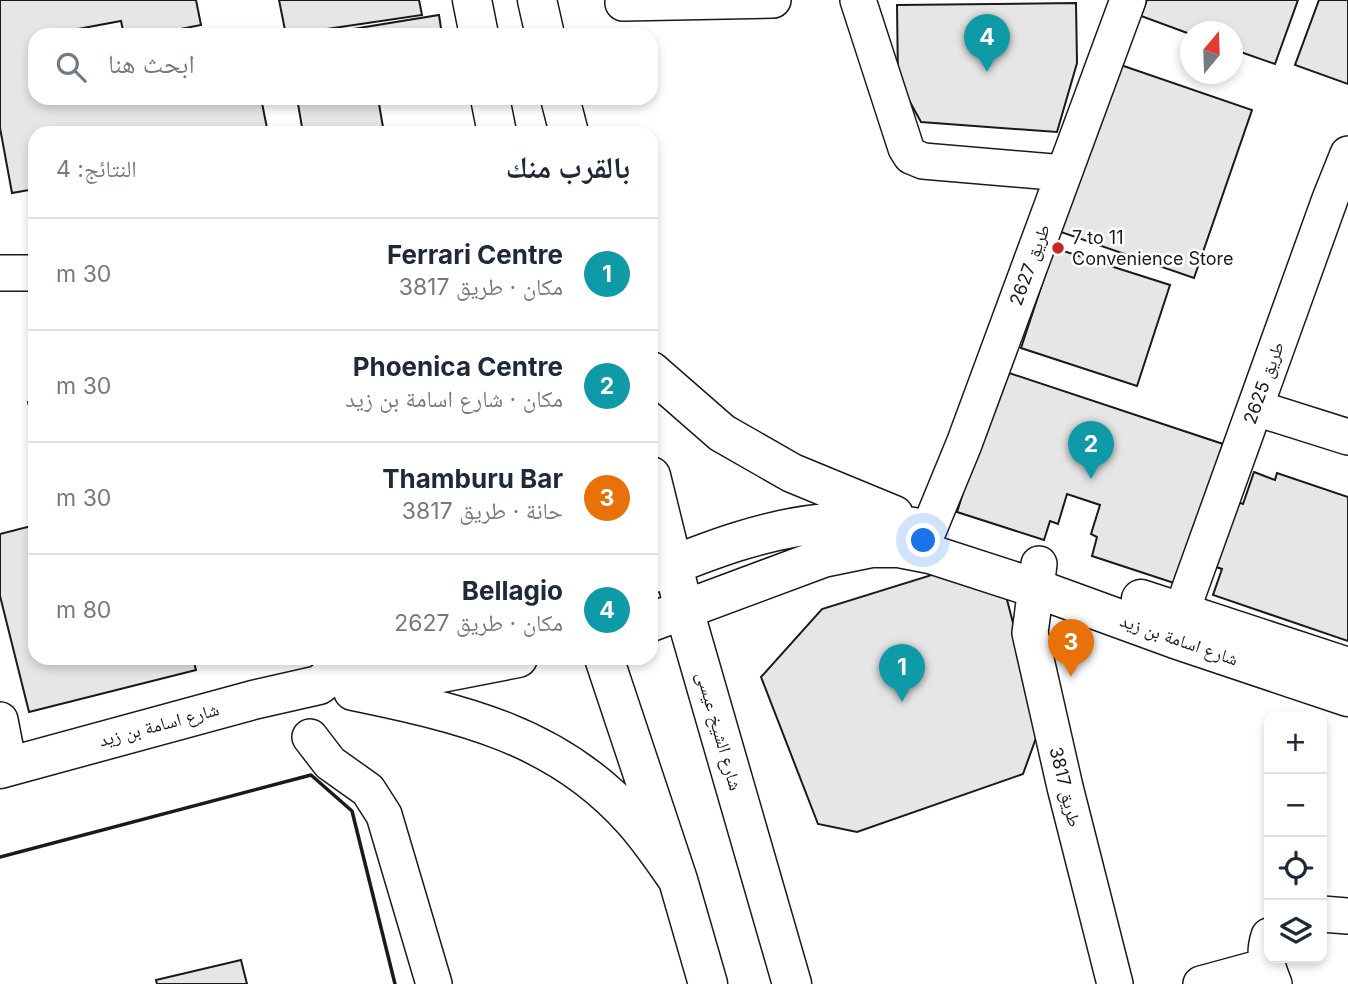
<!DOCTYPE html>
<html lang="ar">
<meta charset="utf-8">
<style>
:root{--surface:#fff;--page:#f6f6f7;--text:#1f2937;--muted:#747a83;--line:#e0e1e3;--accent:#c62828}
body{margin:0;font-family:Inter,"Noto Naskh Arabic",sans-serif;background:var(--page);color:var(--text);direction:rtl}
.controls{position:absolute;right:21px;bottom:21px;display:grid;overflow:hidden;border-radius:14px;box-shadow:0 4px 10px #0003}
.controls button{width:63px;height:63px;display:grid;place-items:center;padding:0;border:0;border-bottom:2px solid var(--line);background:var(--surface);color:var(--text);font:35px sans-serif}
.compass{position:absolute;left:1180px;top:21px;width:63px;height:63px;border-radius:50%;background:var(--surface);box-shadow:0 4px 10px #0003;rotate:19deg}
.you{position:absolute;left:924px;top:541px;width:24px;height:24px;margin:-18px;border:5px solid #fff;border-radius:50%;background:#1a73e8;box-shadow:0 0 0 10px #1a73e833}
.badge{display:grid;place-items:center;width:46px;height:46px;border-radius:50%;background:var(--accent);color:#fff;font-size:23px;font-weight:700}
.pin{position:absolute;translate:-50% -58px;filter:drop-shadow(0 2px 4px #0008)}
.pin::after{content:'';position:absolute;top:37px;width:24px;height:21px;background:inherit;clip-path:polygon(0 0,100% 0,50% 100%)}
.list{margin:0;padding:0;list-style:none}
h2{display:flex;justify-content:space-between;align-items:center;height:91px;margin:0;padding:0 28px;font-size:30px}
h2 small{font-size:23px;font-weight:400;color:var(--muted)}
.list li{display:grid;grid-template-columns:46px 1fr auto;gap:21px;align-items:center;box-sizing:border-box;height:112px;padding:0 28px;border-top:2px solid var(--line)}
.list b{display:block;font-size:26px;white-space:nowrap}
.list p{margin:0;font-size:23px;white-space:nowrap;color:var(--muted)}
.list em{font-size:23px;font-style:normal;color:var(--muted)}
.icon{flex:none;width:38px;height:38px;fill:none;stroke:currentColor;stroke-width:2;stroke-linecap:round;stroke-linejoin:round}
.map{position:relative;flex:none;width:1348px;height:984px;overflow:hidden;direction:ltr}
.search{position:absolute;background:var(--surface);box-shadow:0 4px 10px #0003;left:28px;top:28px;width:630px;height:77px;display:flex;align-items:center;gap:18px;box-sizing:border-box;padding:0 24px;border-radius:21px;color:var(--muted);font-size:26px}
.panel{position:absolute;background:var(--surface);box-shadow:0 4px 10px #0003;left:28px;top:126px;width:630px;height:539px;border-radius:21px;direction:rtl}
.map>svg:first-child{display:block}
</style>
<div class="map">
<svg width="1348" height="984" viewBox="0 0 1348 984">
<rect width="100%" height="100%" fill="#fff"/>
<path fill="#e6e6e6" stroke="#1a1a1a" stroke-width="2" d="M0 0H196L201 25 150 35H124L121 21 67 31 68 35H35V98H261L268 133H35V189L12 193 0 128Z
M279 0H419L422 15 286 35Z
M1147 0H1298L1275 64 1232 49V32H1190V34L1141 16Z
M1319 0H1348V84L1295 65Z
M1076 3 1077 63 1057 132 921 122 898 80 897 5Z
M439 15 442 35H316Z
M1112 62 1252 110 1194 278 1055 230Z
M297 98H378L384 133H303Z
M1054 248 1170 285 1137 386 1021 348Z
M1003 371 1223 444 1177 584 1092 556 1097 537 1091 534 1100 505 1067 494 1058 524 1050 521 1044 540 957 512 963 493 956 490Z
M35 400V433L28 402Z
M1254 472 1275 480 1277 473 1348 497V641L1213 595 1222 569 1216 567 1238 502 1243 504Z
M35 525V658H193L196 670 29 712 0 596V534Z
M954 568 1005 592 1040 727 1023 774 857 832 818 824 761 677 822 609Z
M241 960 247 984H157L156 980Z"/>
<g fill="none" stroke-linecap="round" stroke-linejoin="round">
<defs>
<path id="street" d="M858 0 906 148 911 156 923 161 1064 173
M623 3 773 0
M0 273H35
M1256 408 1348 437
M929 529 964 444 1128 0
M1039 564 1030 633 1065 787 1115 984
M1175 639 1181 613 1330 199 1348 154
M0 720 9 766
M310 737 330 763 368 790 384 815 434 984
M1322 914 1348 916
M1269 936C1263 954 1267 967 1274 984
M1201 984 1267 966"/>
<path id="secondary" d="M472 0 479 35
M537 0 545 35
M490 98 497 133
M560 98 569 133
M651 371 722 433 792 473 894 515
M651 476 684 610 792 984
M651 574C707 551 766 528 827 523 856 521 885 524 913 527
M1141 599 1348 667
M651 622 823 558 872 548H899L930 554 1035 588 1175 639 1348 697
M604 658 678 880 708 984
M369 687 518 658
M353 691C459 713 557 734 633 820 650 839 664 860 678 880
M0 769 253 700 319 685 336 672 385 658"/>
</defs>
<use href="#street" stroke="#1a1a1a" stroke-width="38"/>
<use href="#secondary" stroke="#1a1a1a" stroke-width="41"/>
<use href="#street" stroke="#fff" stroke-width="35"/>
<use href="#secondary" stroke="#fff" stroke-width="38"/>
<path stroke="#1a1a1a" stroke-width="3.5" d="M0 857 311 775 352 811 395 984"/>
</g>
<circle fill="#c62828" stroke="#fff" stroke-width="2.5" cx="1058" cy="248" r="7"/>
<g text-anchor="middle" stroke-width="5" stroke-linejoin="round" paint-order="stroke">
<g font-size="18" fill="#1a1a1a" stroke="#fff" text-anchor="start">
<text x="1072" y="244">7 to 11<tspan x="1072" dy="21">Convenience Store</tspan></text>
</g>
<g font-size="18" fill="#1a1a1a" stroke="#fff">
<text transform="translate(1030 265) rotate(-70)" y="6">طريق 2627</text>
<text transform="translate(1264 383) rotate(-70)" y="6">طريق 2625</text>
<text transform="translate(1179 640) rotate(19)" y="6">شارع اسامة بن زيد</text>
<text transform="translate(159 725) rotate(-15)" y="6">شارع اسامة بن زيد</text>
<text transform="translate(719 731) rotate(74)" y="6">شارع الشيخ عيسى</text>
<text transform="translate(1065 787) rotate(76)" y="6">طريق 3817</text>
</g>
</g>
</svg>
<div class="controls">
<button>+</button>
<button>−</button>
<button><svg class="icon" aria-label="locate" viewBox="0 0 24 24"><circle cx="12" cy="12" r="6"/><path d="M12 2v4M12 18v4M2 12h4M18 12h4"/></svg></button>
<button><svg class="icon" aria-label="layers" viewBox="0 0 24 24"><path d="M12 4l9 5-9 5-9-5zM3 14l9 5 9-5"/></svg></button>
</div>
<svg class="compass" viewBox="-18 -18 36 36"><path d="M0-13l5 13h-10z" fill="#e53935"/><path d="M0 13l5-13h-10z" fill="#747a83"/></svg>
<div class="you"></div>
<div class="pin badge" style="left:902px;top:702px;background:#0f9aa8">1</div>
<div class="pin badge" style="left:1091px;top:479px;background:#0f9aa8">2</div>
<div class="pin badge" style="left:1071px;top:677px;background:#e8710a">3</div>
<div class="pin badge" style="left:987px;top:72px;background:#0f9aa8">4</div>
<div class="search"><svg class="icon" aria-label="search" viewBox="0 0 24 24"><circle cx="10" cy="10" r="6"/><path d="M15 15l6 6"/></svg>ابحث هنا</div>
<section class="panel">
<h2>بالقرب منك<small>النتائج: 4</small></h2>
<ul class="list">
<li><span class="badge" style="background:#0f9aa8">1</span><div><b>Ferrari Centre</b><p>مكان · طريق 3817</p></div><em>30 m</em></li>
<li><span class="badge" style="background:#0f9aa8">2</span><div><b>Phoenica Centre</b><p>مكان · شارع اسامة بن زيد</p></div><em>30 m</em></li>
<li><span class="badge" style="background:#e8710a">3</span><div><b>Thamburu Bar</b><p>حانة · طريق 3817</p></div><em>30 m</em></li>
<li><span class="badge" style="background:#0f9aa8">4</span><div><b>Bellagio</b><p>مكان · طريق 2627</p></div><em>80 m</em></li>
</ul>
</section>
</div>
